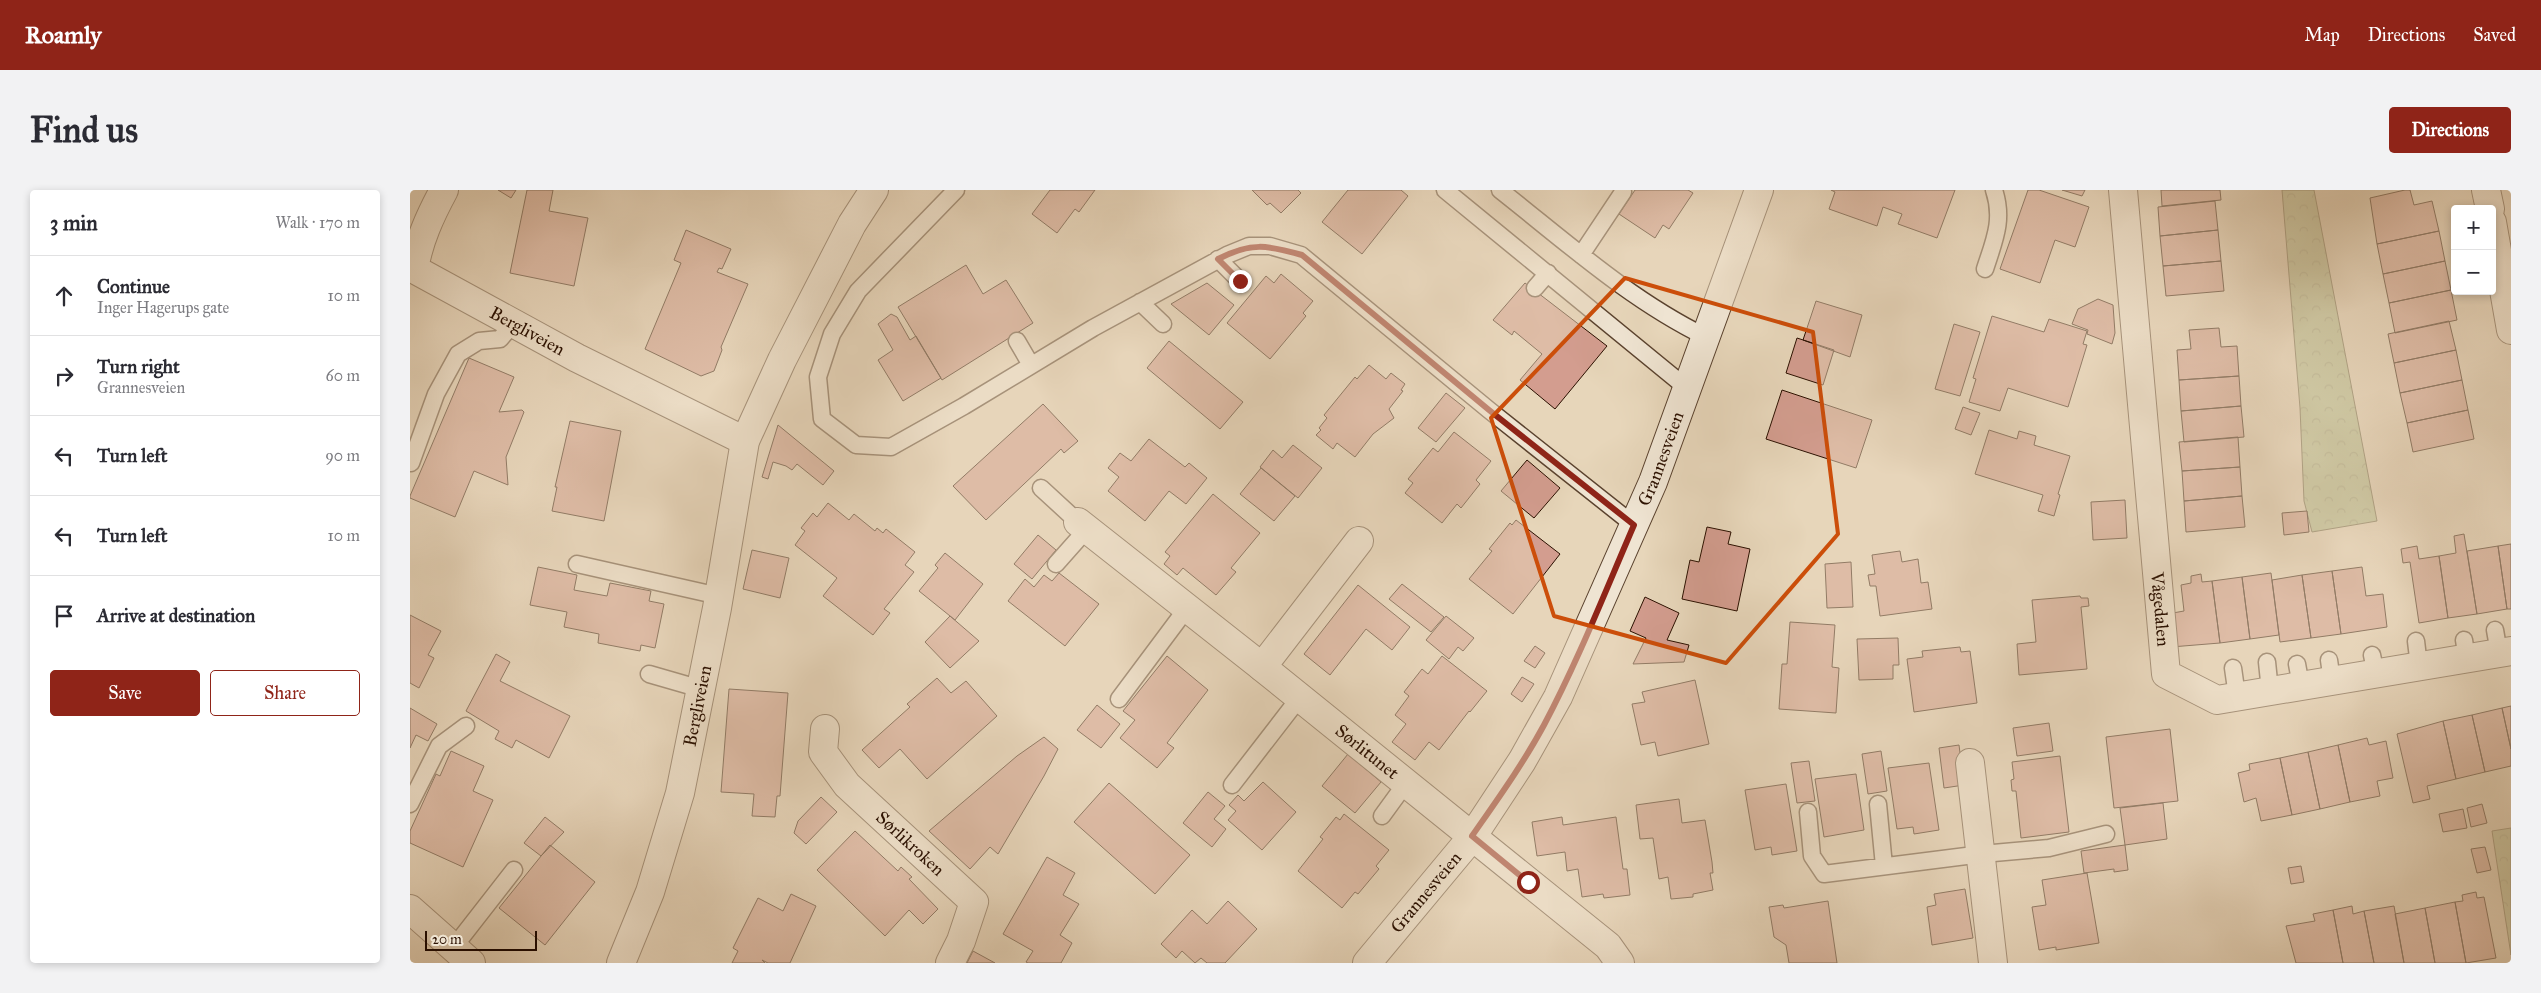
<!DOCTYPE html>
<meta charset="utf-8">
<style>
:root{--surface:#fff;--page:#f2f2f3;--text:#2b2b33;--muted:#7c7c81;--line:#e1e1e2;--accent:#8f2418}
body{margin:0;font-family:"IM FELL Great Primer",serif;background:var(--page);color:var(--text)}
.controls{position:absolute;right:15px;top:15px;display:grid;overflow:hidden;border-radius:5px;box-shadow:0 2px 8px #0003}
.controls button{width:45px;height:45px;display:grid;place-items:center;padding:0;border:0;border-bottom:1px solid var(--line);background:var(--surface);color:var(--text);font:25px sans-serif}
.scale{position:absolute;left:15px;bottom:12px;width:112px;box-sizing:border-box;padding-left:5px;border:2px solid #2b1000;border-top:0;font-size:14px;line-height:18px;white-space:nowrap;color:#2b1000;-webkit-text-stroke:4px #efe4d2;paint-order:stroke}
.stop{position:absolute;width:15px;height:15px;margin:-11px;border:4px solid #8f2418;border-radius:50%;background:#fff}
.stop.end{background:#8f2418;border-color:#fff;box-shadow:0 1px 5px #0008}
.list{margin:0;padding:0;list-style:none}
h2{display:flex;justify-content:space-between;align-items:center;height:65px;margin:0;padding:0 20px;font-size:21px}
h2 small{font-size:16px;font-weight:400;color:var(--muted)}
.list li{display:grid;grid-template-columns:32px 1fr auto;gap:15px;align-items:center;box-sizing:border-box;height:80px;padding:0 20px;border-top:1px solid var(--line)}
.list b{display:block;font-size:19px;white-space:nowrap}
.list p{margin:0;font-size:16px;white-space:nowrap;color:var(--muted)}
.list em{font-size:16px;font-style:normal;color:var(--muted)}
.actions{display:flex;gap:10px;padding:15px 20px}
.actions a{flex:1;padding:11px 0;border:1px solid var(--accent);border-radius:5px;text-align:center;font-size:18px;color:var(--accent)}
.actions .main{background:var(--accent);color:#fff}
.icon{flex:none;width:28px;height:28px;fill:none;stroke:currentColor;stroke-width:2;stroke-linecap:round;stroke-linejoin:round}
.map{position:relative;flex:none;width:2101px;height:773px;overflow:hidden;border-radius:5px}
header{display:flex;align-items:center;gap:30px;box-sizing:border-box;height:70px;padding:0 25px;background:var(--accent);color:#fff}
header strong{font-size:24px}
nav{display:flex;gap:28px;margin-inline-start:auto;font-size:18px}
.intro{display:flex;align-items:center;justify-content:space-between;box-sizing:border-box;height:120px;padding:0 30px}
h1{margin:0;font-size:35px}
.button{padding:12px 22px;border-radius:5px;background:var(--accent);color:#fff;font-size:18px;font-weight:700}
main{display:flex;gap:30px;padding:0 30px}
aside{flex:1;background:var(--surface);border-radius:5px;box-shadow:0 2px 8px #0003}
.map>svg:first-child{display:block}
</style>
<header>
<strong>Roamly</strong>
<nav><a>Map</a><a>Directions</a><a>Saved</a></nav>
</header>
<div class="intro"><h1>Find us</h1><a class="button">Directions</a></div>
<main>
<aside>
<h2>3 min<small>Walk · 170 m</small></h2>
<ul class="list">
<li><svg class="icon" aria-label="ahead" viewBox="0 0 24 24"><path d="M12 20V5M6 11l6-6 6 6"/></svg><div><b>Continue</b><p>Inger Hagerups gate</p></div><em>10 m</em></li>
<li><svg class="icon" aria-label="right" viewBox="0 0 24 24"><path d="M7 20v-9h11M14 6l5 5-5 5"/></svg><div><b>Turn right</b><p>Grannesveien</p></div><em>60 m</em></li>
<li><svg class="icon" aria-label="left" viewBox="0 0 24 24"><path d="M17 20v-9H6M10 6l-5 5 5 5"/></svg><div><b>Turn left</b></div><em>90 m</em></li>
<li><svg class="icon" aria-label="left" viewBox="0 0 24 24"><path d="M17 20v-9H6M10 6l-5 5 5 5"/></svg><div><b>Turn left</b></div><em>10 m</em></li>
<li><svg class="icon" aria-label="arrive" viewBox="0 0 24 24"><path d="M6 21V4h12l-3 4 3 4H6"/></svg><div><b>Arrive at destination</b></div></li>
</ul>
<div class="actions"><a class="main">Save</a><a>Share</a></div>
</aside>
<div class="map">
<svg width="2101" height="773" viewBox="0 0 2101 773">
<defs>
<pattern id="park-crowns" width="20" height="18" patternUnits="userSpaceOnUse" patternTransform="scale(1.25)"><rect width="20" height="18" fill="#b6be90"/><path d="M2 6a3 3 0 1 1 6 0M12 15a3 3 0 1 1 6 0" fill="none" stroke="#9da27a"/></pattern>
</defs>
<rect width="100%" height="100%" fill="#e7d6ba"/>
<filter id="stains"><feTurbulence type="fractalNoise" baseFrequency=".004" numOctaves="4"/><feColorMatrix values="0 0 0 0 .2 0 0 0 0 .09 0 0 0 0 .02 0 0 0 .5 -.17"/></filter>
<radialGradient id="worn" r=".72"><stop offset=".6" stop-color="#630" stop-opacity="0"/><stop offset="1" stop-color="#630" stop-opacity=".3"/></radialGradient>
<path fill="url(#park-crowns)" stroke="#706748" d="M1872 0H1904L1967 331 1902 342 1894 311 1890 218Z
M2101 638V765L2082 641Z"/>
<path fill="#d39d8f" stroke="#2b1000" d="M88 0H106L101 8Z
M117 0H143L139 21 178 28 164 96 100 83Z
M640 0H685L669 22 665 19 647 43 622 24Z
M842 0H888L891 3 871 23 860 13 857 15Z
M938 0H991L998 6 952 64 912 32Z
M1225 0H1278L1283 3 1259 39 1253 35 1245 48 1209 24Z
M1421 0H1545L1527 48 1488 34 1492 24 1473 17 1467 36 1419 19 1425 2Z
M1618 0H1629L1679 17 1665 57 1645 50 1630 93 1590 79Z
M1652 0H1675L1672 6Z
M1751 0H1810L1811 10 1752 16Z
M1995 0H2000L2004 15 2022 11 2029 41 1967 54 1960 8Z
M1805 11 1808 40 1750 46 1748 17Z
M276 40 321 59 312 79 309 78 307 82 338 94 311 157 312 160 304 181 291 186 235 159 271 73 264 70Z
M1808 40 1811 71 1753 76 1750 46Z
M2029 41 2035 71 1973 84 1967 54Z
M1811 71 1814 101 1756 106 1753 76Z
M2035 71 2041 100 1979 113 1973 84Z
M556 75 573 104 596 90 623 133 532 190 488 117Z
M871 84 903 111 893 123 896 126 860 169 817 133 856 86 864 93Z
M797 93 824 115 799 145 761 114Z
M1115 93 1197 156 1145 219 1110 190 1132 164 1104 141 1102 145 1083 130Z
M2041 100 2047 130 1985 143 1979 113Z
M1688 109 1703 115 1705 143 1702 154 1677 144 1678 140 1662 134 1668 119Z
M1406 111 1452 125 1440 167 1393 150Z
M481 124 487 127 500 150 506 146 531 188 493 211 468 170 483 160 468 134Z
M1582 126 1634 142 1639 129 1677 141 1673 154 1677 155 1658 217 1598 198 1590 221 1559 212 1566 189 1563 188Z
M2039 131 2046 160 1984 173 1978 144Z
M1544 134 1570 142 1550 206 1525 199Z
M1809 138 1811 157 1827 156 1829 186 1769 190 1767 160 1781 159 1779 140Z
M1387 148 1424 160 1413 195 1376 183Z
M759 151 833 212 810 239 737 178Z
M2046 160 2052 190 1990 203 1984 173Z
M59 168 104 187 89 222 112 220 114 222 96 267 98 295 64 281 45 327 0 308V306Z
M959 175 976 189 981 183 995 194 991 200 993 201 979 219 984 228 963 244 945 267 927 253 923 259 906 245 911 240 909 238 917 228 914 225 945 187 947 189Z
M1829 186 1831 216 1771 221 1769 190Z
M2052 190 2058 220 1997 233 1990 203Z
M1372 200 1462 230 1446 278 1356 249Z
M1036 203 1055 218 1026 252 1008 238Z
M633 214 668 251 654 263 651 259 576 330 543 296Z
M1831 216 1834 247 1774 252 1771 221Z
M1553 217 1570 223 1561 245 1545 239Z
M2058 220 2064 249 2003 262 1997 233Z
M160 231 211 241 194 331 142 321 147 297H145Z
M368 235 424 281 413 295 387 274 382 280 376 276 363 272 358 289 352 287Z
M1579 240 1607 249 1609 241 1626 246 1624 255 1660 266 1648 304 1650 305 1644 326 1628 321 1633 305 1565 284Z
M1044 242 1081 271 1066 290 1070 294 1051 318 1047 314 1032 333 995 303 1003 293 998 289 1023 258 1028 262Z
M1828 247 1830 277 1772 281 1769 252Z
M739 249 775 277 779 273 797 288 776 314 759 301 735 331 698 301 709 287 698 278 710 263 721 271Z
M883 255 912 278 888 308 850 277 863 260 872 268Z
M1117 270 1150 298 1124 328 1091 301Z
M1830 277 1832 306 1774 311 1772 281Z
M851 278 885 306 864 331 830 304Z
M803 304 850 343 821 378 826 382 806 405 773 378 767 385 754 374 760 366 755 362Z
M1832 306 1835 337 1776 342 1774 311Z
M1715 310 1717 348 1683 350 1681 312Z
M418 313 439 330 444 324 465 341 467 338 473 343 476 339 505 362 495 375 504 382 474 419 480 423 463 445 413 406 427 388 385 355 395 341 391 338 403 323 407 327Z
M1897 321 1899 342 1874 345 1872 323Z
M1106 330 1150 364 1103 424 1059 389 1082 361 1079 359 1100 333 1102 335Z
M1297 337 1321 342 1318 354 1340 359 1327 421 1272 409 1280 370 1289 372Z
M2054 344 2067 424 2038 428 2029 366 2046 363 2044 346Z
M628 345 646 360 622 389 604 374Z
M2101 354V419H2097L2088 356Z
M2007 356 2009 369 2029 366 2038 428 2009 433 2000 372 1993 373 1991 359Z
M2088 356 2097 419 2067 424 2057 361Z
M342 360 379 368 370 408 333 399Z
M1490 361 1492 372 1508 369 1511 393 1518 392 1522 419 1470 426 1466 396H1460L1458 385 1465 384 1462 365Z
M535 363 573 394 545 430 509 401 528 378 525 375Z
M1441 372 1443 417 1417 418 1415 374Z
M128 377 167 385 164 400 197 406 200 393 241 401 239 411 254 414 245 458 231 455 230 461 188 453 189 444 154 437 157 422 120 415Z
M1952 377 1956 406 1973 404 1977 437 1931 444 1922 381Z
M1922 381 1931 444 1901 448 1892 385Z
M649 383 689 414 655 456 598 411 615 389 624 397 634 385 642 391Z
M1861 383 1869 445 1840 449 1832 387Z
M1791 384 1792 392 1802 391 1810 453 1761 457 1757 424 1774 421 1771 395 1781 393V386Z
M1892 385 1901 448 1870 452 1862 390Z
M1832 387 1840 449 1810 453 1802 391Z
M992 394 1034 427 1021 442 979 409Z
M948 395 1000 437 982 460 956 439 920 485 894 464Z
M1670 406 1671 408H1678L1679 416 1671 417 1677 479 1609 485 1607 454 1626 452 1622 410Z
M1235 407 1269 423 1257 450 1279 455 1274 472 1223 474 1236 448 1220 441Z
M0 425 31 441 18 465 24 468 9 498 0 493Z
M540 426 569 451 540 478 515 452Z
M1036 426 1064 448 1053 461 1048 457 1039 469 1016 450Z
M1380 432 1425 435 1422 477 1429 478 1426 523 1369 519 1372 474H1377Z
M1488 448 1489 475H1483V489L1449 490 1447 449Z
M1125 456 1135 463 1125 478 1114 471Z
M1550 457 1551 462 1560 461 1567 513 1504 522 1497 469 1513 467 1512 461Z
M86 464 100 472 90 491 160 526 139 568 106 550 102 558 85 549 89 541 56 521Z
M757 466 798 500 757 553 764 558 747 578 710 548 725 530 713 521Z
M1032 466 1077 501 1060 522 1059 521 1029 560 1019 552 1005 570 982 552 996 534 985 525 999 506 994 502 1012 479 1018 484Z
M1112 487 1124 494 1112 512 1101 504Z
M527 488 541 503 556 491 587 526 517 589 490 559 469 578 452 560 500 517 497 514Z
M1285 490 1299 554 1248 566 1245 552 1231 555 1222 514 1235 512 1232 502Z
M319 499 378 503 370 606H367L365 627 342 626 344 604 311 602Z
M687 515 710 534 691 558 667 540Z
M2101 516V559L2092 518Z
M0 518 27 534 18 551 6 545 0 558Z
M2092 518 2101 559V576L2075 582 2062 525Z
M2062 525 2075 582 2046 589 2033 531Z
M2033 531 2046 589 2017 596 2020 609 2003 613 1987 544Z
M1639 533 1643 561 1607 566 1603 538Z
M1760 539 1768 611 1704 618 1696 547Z
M634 547 648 559 634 586 588 664 580 657 560 679 519 641 607 566Z
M1957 548 1959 555 1976 551 1983 588 1967 591 1970 606 1940 612 1928 555Z
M1549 555 1554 595 1534 598 1529 558Z
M1928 555 1940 612 1910 619 1898 562Z
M41 561 74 576 63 601 83 610 53 677 0 653V641L26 584 30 586Z
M1471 561 1477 601 1458 604 1452 564Z
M1898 562 1910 619 1882 625 1870 568Z
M938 564 971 592 945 623 912 596Z
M1650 566 1659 642 1611 648 1606 601H1602L1601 590 1604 589 1602 572Z
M1870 568 1882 625 1851 631 1846 608 1834 612 1828 583 1840 580 1839 574Z
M1399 571 1405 611 1387 613 1381 573Z
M1519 573 1529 640 1504 644 1503 637 1487 639 1478 578Z
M1446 584 1454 640 1414 647 1405 589Z
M853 592 886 622 852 660 818 630 826 621 819 615 828 605 834 611Z
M699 593 780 665 745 704 664 632Z
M1376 594 1387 661 1362 665 1361 657 1345 660 1335 600Z
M798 602 815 616 804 629 816 639 802 657 773 633Z
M411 607 427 622 396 654 384 643 388 631Z
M1269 609 1272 633 1295 630 1302 672 1303 683H1300L1303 700 1283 704V707L1261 709 1258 687 1249 689 1243 648 1230 649 1226 615Z
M1753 613 1757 649 1715 655 1710 618Z
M2072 614 2077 633 2061 637 2057 618Z
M2053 619 2057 638 2033 642 2029 624Z
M934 624 979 660 966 676 969 679 948 704 945 702 932 718 888 681 913 649 910 647 926 627 930 630Z
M135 627 154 642 131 666 114 653Z
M1152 627 1153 635 1206 627 1213 679H1217L1220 705 1194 708 1193 704 1172 707 1168 679 1157 681 1155 662 1127 666 1122 632Z
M445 641 488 681 491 677 502 687 499 689 528 719 513 734 499 720 475 746 407 680Z
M140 655 185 692 135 755 89 718Z
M1715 655 1718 680 1704 682V679L1674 683 1671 661Z
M2075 657 2081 680 2067 683 2061 659Z
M637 667 665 683 653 705 669 714 650 745 662 753 651 773H618L616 772 623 761 593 744Z
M1891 676 1894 692 1881 694 1878 678Z
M1677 683 1689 753 1646 760V757L1629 760 1622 717 1636 715 1632 690Z
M1555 699 1563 748 1522 755 1517 717 1526 715 1524 704Z
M2066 702 2067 708 2074 707 2086 768 2056 773 2045 712 2053 711 2052 705Z
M381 704 406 716 380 773H358L352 770 355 773H322L328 761 323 758 348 708 373 721Z
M818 711 847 739 815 773H797L791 768 785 773 772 761 766 768 751 754 782 720 797 734Z
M1418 711 1427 773H1379L1376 755 1364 747 1359 717 1373 715 1374 718Z
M2045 712 2056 773H2025L2015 718Z
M1942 716 1943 724 1954 721 1964 773H1933L1923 720Z
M1984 716 1994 773H1964L1954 721Z
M2015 718 2025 773H1994L1985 724Z
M1923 720 1933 773H1886L1876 736 1905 731 1903 724Z
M563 761 585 773H557Z"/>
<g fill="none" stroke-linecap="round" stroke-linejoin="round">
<defs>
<path id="lane" d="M546 0 448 101 422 144 408 187 412 229 446 255 481 257 554 216 683 138 817 65 839 56H860L891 65 1079 220 1224 335
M1035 0 1278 199
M1090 0C1156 52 1220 110 1296 147
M1171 65 1213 2
M808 69 830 91
M1575 79C1584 51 1594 30 1584 0
M1125 98 1138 83
M730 112 753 134
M607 151 621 175
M1 273 26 204 48 164 69 151 90 149 102 135
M631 298 668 332
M167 374 309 406
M646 374 677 339
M2085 440 2089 463
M2054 450 2057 469
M2006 451 2009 476
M1962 465 1966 484
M1919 470 1922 491
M1857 472 1860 501
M1887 474 1891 496
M1823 478 1827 506
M239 484 291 499
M709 509 777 418
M822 595 890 507
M0 614 29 556 56 536
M1468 614 1474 676
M1398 622 1402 666 1414 684 1572 664 1639 658 1696 644
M972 626 996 593
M44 757 104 680"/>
<g id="street">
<path id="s1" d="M34 0C20 26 9 50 4 79L167 168 335 251"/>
<path id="s2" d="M1713 0 1756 484 1807 510 2101 461"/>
<path d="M2076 0 2080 19"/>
<path d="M2082 32 2101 140"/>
<path d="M668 332 852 477"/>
<path id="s3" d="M949 351 852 477 1198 756 1210 773"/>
<path id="s4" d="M415 539 413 562 437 595 564 712 551 751 540 773"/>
<path d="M1560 573 1583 773"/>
<path d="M0 719 61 773"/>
<path id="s5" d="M211 773 240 702 270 603 307 418 335 251 372 170 442 34 464 0"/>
<path id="s6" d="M957 773 1062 647 1112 571 1148 507 1243 292 1349 0"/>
</g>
</defs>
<use href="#lane" stroke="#5a422e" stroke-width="19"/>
<use href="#street" stroke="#5a422e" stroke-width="30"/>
<use href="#lane" stroke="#efe4d2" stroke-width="16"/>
<use href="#street" stroke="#efe4d2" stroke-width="28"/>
</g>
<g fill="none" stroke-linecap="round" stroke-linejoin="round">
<path stroke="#8f2418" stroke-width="6" d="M830 91 808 69C841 52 857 55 892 65L1079 220 1224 335C1195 402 1168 471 1134 535 1113 574 1087 610 1062 646L1118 692"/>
</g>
<path d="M0 0H2101V773H0ZM1215 88 1403 142 1428 344 1316 473 1144 426 1081 228Z" fill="#e7d6ba" fill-opacity=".55" fill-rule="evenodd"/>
<path fill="none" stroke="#cc4e0a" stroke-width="4" stroke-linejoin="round" d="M1215 88 1403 142 1428 344 1316 473 1144 426 1081 228Z"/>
<g text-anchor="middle" stroke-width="4" stroke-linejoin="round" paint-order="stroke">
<g font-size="18" fill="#2b1000" stroke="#efe4d2">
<text dy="6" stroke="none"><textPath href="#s1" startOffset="214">Bergliveien</textPath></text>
<text dy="6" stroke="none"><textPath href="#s6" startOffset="588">Grannesveien</textPath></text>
<text dy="6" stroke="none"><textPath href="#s2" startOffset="421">Vågedalen</textPath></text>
<text dy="6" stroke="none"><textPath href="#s5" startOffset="269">Bergliveien</textPath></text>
<text dy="6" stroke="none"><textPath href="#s3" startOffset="294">Sørlitunet</textPath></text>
<text dy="6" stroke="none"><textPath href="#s4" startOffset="150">Sørlikroken</textPath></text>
<text dy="6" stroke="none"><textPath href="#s6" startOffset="92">Grannesveien</textPath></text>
</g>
</g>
<rect width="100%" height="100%" filter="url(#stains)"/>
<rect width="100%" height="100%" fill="url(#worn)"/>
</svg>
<div class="controls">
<button>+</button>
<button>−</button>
</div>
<div class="scale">20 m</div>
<div class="stop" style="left:1118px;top:692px"></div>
<div class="stop end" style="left:830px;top:91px"></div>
</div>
</main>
